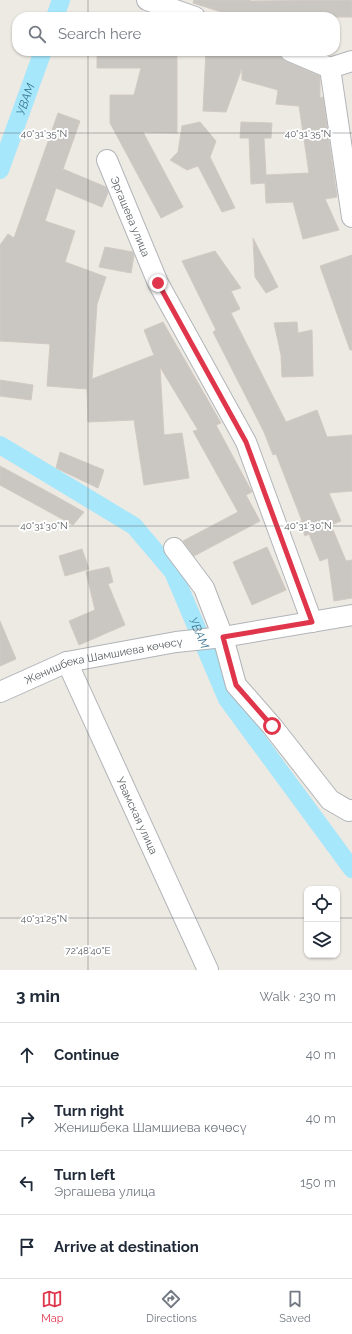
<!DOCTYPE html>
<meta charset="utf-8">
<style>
:root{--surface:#fff;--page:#f6f6f7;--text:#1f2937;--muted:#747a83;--line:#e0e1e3;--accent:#e0364b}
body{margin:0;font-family:Raleway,sans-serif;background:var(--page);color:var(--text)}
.controls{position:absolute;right:12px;bottom:12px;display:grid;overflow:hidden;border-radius:8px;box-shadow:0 1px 3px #0004}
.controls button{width:36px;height:36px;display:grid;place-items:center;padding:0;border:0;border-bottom:1px solid var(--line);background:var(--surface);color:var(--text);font:20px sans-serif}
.stop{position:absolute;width:12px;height:12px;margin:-9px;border:3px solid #e0364b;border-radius:50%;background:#fff}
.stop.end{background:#e0364b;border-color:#fff;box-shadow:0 1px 4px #0008}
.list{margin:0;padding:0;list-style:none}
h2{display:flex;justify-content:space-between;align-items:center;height:52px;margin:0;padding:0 16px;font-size:17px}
h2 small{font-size:13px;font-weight:400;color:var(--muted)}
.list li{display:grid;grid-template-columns:26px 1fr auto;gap:12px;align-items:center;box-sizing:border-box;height:64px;padding:0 16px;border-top:1px solid var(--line)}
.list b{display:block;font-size:15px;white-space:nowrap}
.list p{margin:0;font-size:13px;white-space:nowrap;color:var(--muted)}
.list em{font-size:13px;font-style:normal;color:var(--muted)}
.icon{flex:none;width:22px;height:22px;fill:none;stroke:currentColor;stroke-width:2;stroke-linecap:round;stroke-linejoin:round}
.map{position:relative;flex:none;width:352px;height:970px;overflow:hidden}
.search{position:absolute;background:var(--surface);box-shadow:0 1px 3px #0004;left:12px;right:12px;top:12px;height:44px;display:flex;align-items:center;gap:10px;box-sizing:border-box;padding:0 14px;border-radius:16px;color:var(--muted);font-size:15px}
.sheet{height:308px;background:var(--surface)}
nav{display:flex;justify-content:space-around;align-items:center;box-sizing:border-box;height:56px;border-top:1px solid var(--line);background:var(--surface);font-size:11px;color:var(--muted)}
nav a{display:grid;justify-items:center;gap:2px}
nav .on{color:var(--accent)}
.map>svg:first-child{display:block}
</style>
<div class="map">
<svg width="352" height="970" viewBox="0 0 352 970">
<rect width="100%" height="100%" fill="#ede9e3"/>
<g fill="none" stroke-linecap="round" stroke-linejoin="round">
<g stroke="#a6e7fb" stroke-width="18">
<path d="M55 17 61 0"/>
<path id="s1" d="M0 170 43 51"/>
<path id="s2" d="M0 445 134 526 173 572 227 699 352 869"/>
</g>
</g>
<path fill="#cac6c2" stroke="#d2cac2" d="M194 0H250V1L352 0V17H237L193 3Z
M97 51H177V133L143 132 183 207 161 218 110 123V95H134L141 68H97Z
M206 51H257L276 56 277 51H279L281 58 285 61 320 76V98L323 97 337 197 325 199 339 230 303 239 293 202 266 203 265 183 251 184 249 138H240L241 122 272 123 271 138H264L266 175 309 173 299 106 276 104 278 90 242 80V68L226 112 203 111Z
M58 113 80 121 63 169 106 187 108 193 102 207 56 188 45 221 75 231 65 262 106 277 97 304 92 379 154 355 144 330 163 322 221 423 216 425 252 492 246 495 260 521 194 556 183 541 238 512 193 431 198 430 160 367 164 435 182 433 189 478 144 485 134 420 88 422 87 389 47 386 50 344 0 341V245L8 234 14 238Z
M200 122 216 141 210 157 235 208 222 212 198 166 187 170 170 160 178 152 182 126Z
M253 238 278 287 266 293 255 277Z
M105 247 133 252 134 256 131 273 99 267Z
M215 251 241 288 231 291 240 309 231 313 286 422 317 410 327 437 352 435V491L329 493 341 521 331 525 346 561 352 560V598L334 601 328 558 320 561 309 534 305 536 300 522 302 521 276 454 273 455 264 432 213 332 216 330 182 261Z
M352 255V350H350L320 266Z
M297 322 298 333 312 330 313 376 282 377 281 355 274 323Z
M0 380 33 385 31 400 0 396Z
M60 452 104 470 98 488 56 468Z
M0 466 50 493 84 512 73 525 0 485Z
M267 547 286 590 252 605 233 562Z
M82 549 89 569 65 576 59 556Z
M109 567 113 582 108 584 125 625 79 645 69 621 95 610 86 572Z
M0 621 16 659 0 666Z"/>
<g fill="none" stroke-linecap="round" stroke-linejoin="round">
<defs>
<g id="street">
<path d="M147 0 195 17"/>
<path d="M290 51 330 68 352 61"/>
<path d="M330 68 352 217"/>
<path id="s3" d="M107 160 158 283 246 442 312 622"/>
<path d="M174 548 204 588 223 637 236 685 272 726 330 800 349 811 352 810"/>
<path id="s4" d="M67 662 208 970"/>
<path id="s5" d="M0 692 67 662 176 642 223 637 352 615"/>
</g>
</defs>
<use href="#street" stroke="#b1b5b8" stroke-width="22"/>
<use href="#street" stroke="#fff" stroke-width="20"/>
</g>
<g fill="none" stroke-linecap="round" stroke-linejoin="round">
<path stroke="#e0364b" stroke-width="5" d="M158 283 246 442 312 622 223 637 236 685 272 726"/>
</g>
<path fill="none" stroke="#5b6063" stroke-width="1" stroke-opacity="0.45" d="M88 0V17M88 51V970M0 133H352M0 526H352M0 918H307M337 918H352"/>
<g text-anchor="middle" stroke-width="4" stroke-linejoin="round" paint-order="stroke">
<g font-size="11" fill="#5b6063" stroke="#fff">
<text dy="4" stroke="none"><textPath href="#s3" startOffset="61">Эргашева улица</textPath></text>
<text dy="4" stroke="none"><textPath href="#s5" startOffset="109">Женишбека Шамшиева көчөсү</textPath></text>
<text dy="4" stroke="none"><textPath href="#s4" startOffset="169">Увамская улица</textPath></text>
</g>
<g font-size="12" font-style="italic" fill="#3c7792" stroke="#fff">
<text dy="4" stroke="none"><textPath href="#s1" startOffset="75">УВАМ</textPath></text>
<text dy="4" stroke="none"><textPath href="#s2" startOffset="283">УВАМ</textPath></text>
</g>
</g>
<g font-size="10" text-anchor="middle" fill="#5b6063" stroke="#fff" stroke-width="4" stroke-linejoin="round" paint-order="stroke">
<text x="44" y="137">40°31'35"N</text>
<text x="308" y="137">40°31'35"N</text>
<text x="44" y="529">40°31'30"N</text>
<text x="308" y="529">40°31'30"N</text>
<text x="44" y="922">40°31'25"N</text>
<text x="88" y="954">72°48'40"E</text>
</g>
</svg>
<div class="controls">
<button><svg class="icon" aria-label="locate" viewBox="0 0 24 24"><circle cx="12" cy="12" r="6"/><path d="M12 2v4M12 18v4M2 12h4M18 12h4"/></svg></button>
<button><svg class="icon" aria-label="layers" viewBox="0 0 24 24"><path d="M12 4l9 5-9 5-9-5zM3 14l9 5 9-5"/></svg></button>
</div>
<div class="stop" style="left:272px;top:726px"></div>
<div class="stop end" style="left:158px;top:283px"></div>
<div class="search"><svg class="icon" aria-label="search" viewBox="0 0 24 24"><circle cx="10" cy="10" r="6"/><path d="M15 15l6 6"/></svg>Search here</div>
</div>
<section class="sheet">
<h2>3 min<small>Walk · 230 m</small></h2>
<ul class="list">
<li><svg class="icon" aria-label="ahead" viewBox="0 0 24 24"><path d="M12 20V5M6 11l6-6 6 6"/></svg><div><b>Continue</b></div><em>40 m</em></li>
<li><svg class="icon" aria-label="right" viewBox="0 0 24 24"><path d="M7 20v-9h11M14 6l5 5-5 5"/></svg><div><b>Turn right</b><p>Женишбека Шамшиева көчөсү</p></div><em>40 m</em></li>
<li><svg class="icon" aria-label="left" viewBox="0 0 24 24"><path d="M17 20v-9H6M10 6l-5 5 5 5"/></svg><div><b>Turn left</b><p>Эргашева улица</p></div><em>150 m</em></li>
<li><svg class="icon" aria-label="arrive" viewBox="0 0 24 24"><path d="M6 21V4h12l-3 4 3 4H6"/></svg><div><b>Arrive at destination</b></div></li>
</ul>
</section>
<nav>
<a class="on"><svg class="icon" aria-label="map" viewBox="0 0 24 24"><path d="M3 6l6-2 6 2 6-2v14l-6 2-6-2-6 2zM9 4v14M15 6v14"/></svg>Map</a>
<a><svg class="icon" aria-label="directions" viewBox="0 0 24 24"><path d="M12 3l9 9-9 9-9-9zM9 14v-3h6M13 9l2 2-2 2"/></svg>Directions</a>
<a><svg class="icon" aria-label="saved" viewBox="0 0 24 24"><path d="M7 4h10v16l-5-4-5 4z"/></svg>Saved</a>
</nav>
